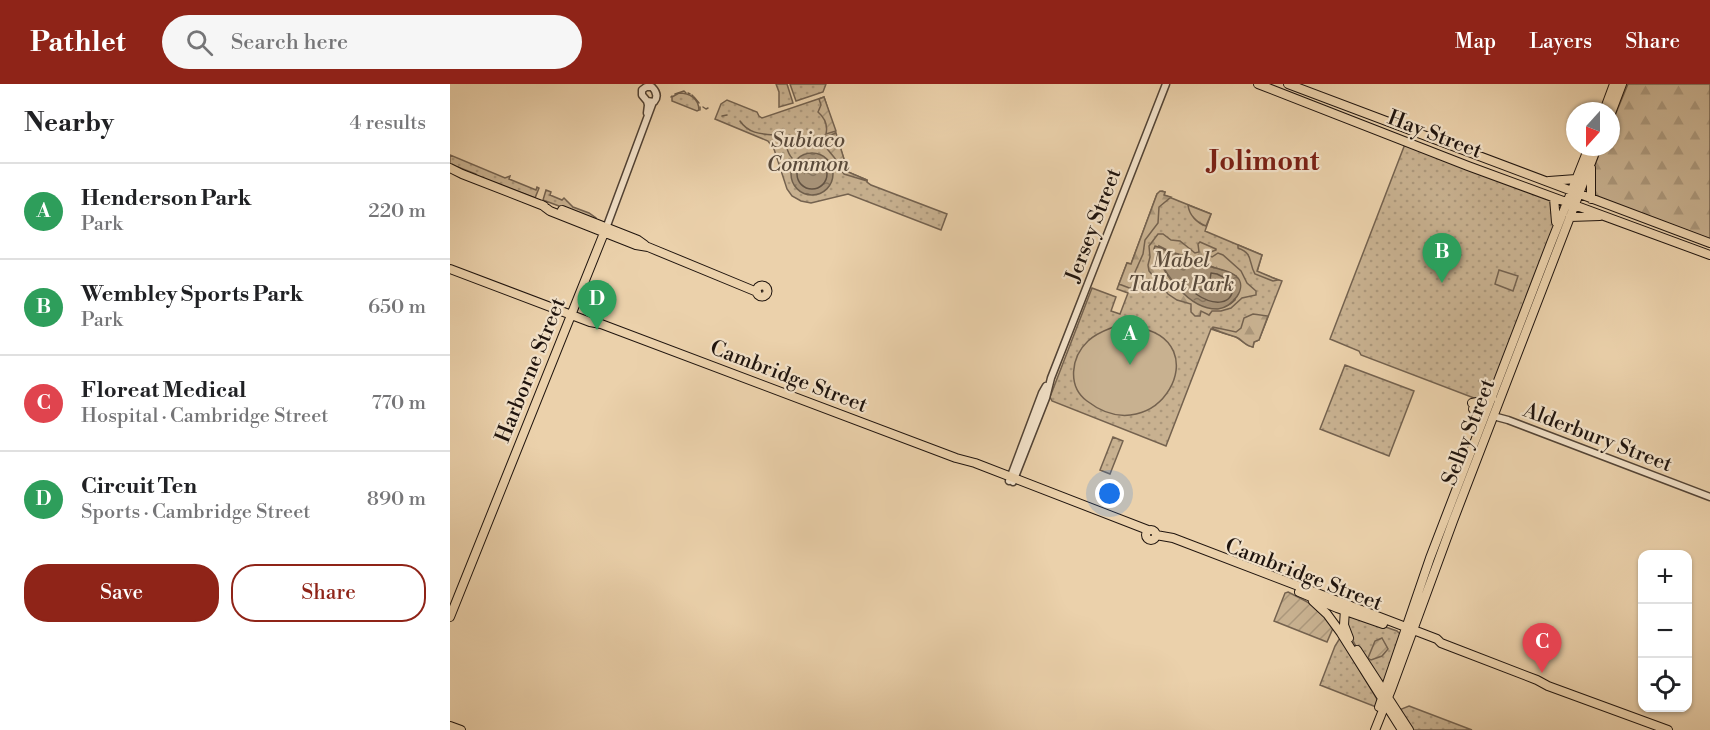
<!DOCTYPE html>
<meta charset="utf-8">
<style>
:root{--surface:#fff;--page:#f6f6f6;--text:#202124;--muted:#757577;--line:#e0e0e0;--accent:#8f2418}
body{margin:0;font-family:"Libre Bodoni",serif;background:var(--page);color:var(--text)}
.controls{position:absolute;right:18px;bottom:18px;display:grid;overflow:hidden;border-radius:12px;box-shadow:0 2px 4px #0004}
.controls button{width:54px;height:54px;display:grid;place-items:center;padding:0;border:0;border-bottom:2px solid var(--line);background:var(--surface);color:var(--text);font:30px sans-serif}
.compass{position:absolute;left:1116px;top:18px;width:54px;height:54px;border-radius:50%;background:var(--surface);box-shadow:0 2px 4px #0004;rotate:201deg}
.you{position:absolute;left:660px;top:410px;width:21px;height:21px;margin:-15px;border:4px solid #fff;border-radius:50%;background:#1a73e8;box-shadow:0 0 0 9px #1a73e833}
.badge{display:grid;place-items:center;width:39px;height:39px;border-radius:50%;background:var(--accent);color:#fff;font-size:20px;font-weight:700}
.pin{position:absolute;translate:-50% -50px;filter:drop-shadow(0 2px 3px #0008)}
.pin::after{content:'';position:absolute;top:32px;width:21px;height:18px;background:inherit;clip-path:polygon(0 0,100% 0,50% 100%)}
.list{margin:0;padding:0;list-style:none}
h2{display:flex;justify-content:space-between;align-items:center;height:78px;margin:0;padding:0 24px;font-size:26px}
h2 small{font-size:20px;font-weight:400;color:var(--muted)}
.list li{display:grid;grid-template-columns:39px 1fr auto;gap:18px;align-items:center;box-sizing:border-box;height:96px;padding:0 24px;border-top:2px solid var(--line)}
.list b{display:block;font-size:22px;white-space:nowrap}
.list p{margin:0;font-size:20px;white-space:nowrap;color:var(--muted)}
.list em{font-size:20px;font-style:normal;color:var(--muted)}
.actions{display:flex;gap:12px;padding:18px 24px}
.actions a{flex:1;padding:14px 0;border:2px solid var(--accent);border-radius:24px;text-align:center;font-size:21px;color:var(--accent)}
.actions .main{background:var(--accent);color:#fff}
.icon{flex:none;width:33px;height:33px;fill:none;stroke:currentColor;stroke-width:2;stroke-linecap:round;stroke-linejoin:round}
.map{position:relative;flex:none;width:1260px;height:646px;overflow:hidden}
header{display:flex;align-items:center;gap:36px;box-sizing:border-box;height:84px;padding:0 30px;background:var(--accent);color:#fff}
header strong{font-size:28px}
nav{display:flex;gap:33px;margin-inline-start:auto;font-size:21px}
.search{width:420px;height:54px;background:var(--page);display:flex;align-items:center;gap:15px;box-sizing:border-box;padding:0 21px;border-radius:33px;color:var(--muted);font-size:22px}
main{display:flex}
aside{flex:1;background:var(--surface)}
.map>svg:first-child{display:block}
</style>
<header>
<strong>Pathlet</strong>
<div class="search"><svg class="icon" aria-label="search" viewBox="0 0 24 24"><circle cx="10" cy="10" r="6"/><path d="M15 15l6 6"/></svg>Search here</div>
<nav><a>Map</a><a>Layers</a><a>Share</a></nav>
</header>
<main>
<aside>
<h2>Nearby<small>4 results</small></h2>
<ul class="list">
<li><span class="badge" style="background:#2e9e5b">A</span><div><b>Henderson Park</b><p>Park</p></div><em>220 m</em></li>
<li><span class="badge" style="background:#2e9e5b">B</span><div><b>Wembley Sports Park</b><p>Park</p></div><em>650 m</em></li>
<li><span class="badge" style="background:#e0444e">C</span><div><b>Floreat Medical</b><p>Hospital · Cambridge Street</p></div><em>770 m</em></li>
<li><span class="badge" style="background:#2e9e5b">D</span><div><b>Circuit Ten</b><p>Sports · Cambridge Street</p></div><em>890 m</em></li>
</ul>
<div class="actions"><a class="main">Save</a><a>Share</a></div>
</aside>
<div class="map">
<svg width="1260" height="646" viewBox="0 0 1260 646">
<defs>
<pattern id="grass-dots" width="8" height="8" patternUnits="userSpaceOnUse" patternTransform="scale(1.5)"><rect width="8" height="8" fill="#c8b190"/><path d="M2 2h.1M6 6h.1" fill="none" stroke="#ab977b" stroke-width="1.8" stroke-linecap="round"/></pattern>
<pattern id="forest-firs" width="22" height="20" patternUnits="userSpaceOnUse" patternTransform="scale(1.5)"><rect width="22" height="20" fill="#c8b190"/><path d="M5 1l3.5 6h-7zM16 11l3.5 6h-7z" fill="#ab977b"/></pattern>
<pattern id="garden-furrows" width="10" height="10" patternUnits="userSpaceOnUse" patternTransform="scale(1.5)"><rect width="10" height="10" fill="#c8b190"/><path d="M-1 1l2-2M0 10L10 0M9 11l2-2" fill="none" stroke="#ab977b"/></pattern>
<pattern id="water-ripples" width="26" height="14" patternUnits="userSpaceOnUse" patternTransform="scale(1.5)"><rect width="26" height="14" fill="#a69176"/><path d="M2 4q2-2 4 0t4 0M15 11q2-2 4 0t4 0" fill="none" stroke="#87755f"/></pattern>
</defs>
<rect width="100%" height="100%" fill="#ebd1ab"/>
<filter id="stains"><feTurbulence type="fractalNoise" baseFrequency=".00333" numOctaves="4"/><feColorMatrix values="0 0 0 0 .2 0 0 0 0 .09 0 0 0 0 .02 0 0 0 .5 -.17"/></filter>
<radialGradient id="worn" r=".72"><stop offset=".6" stop-color="#630" stop-opacity="0"/><stop offset="1" stop-color="#630" stop-opacity=".3"/></radialGradient>
<path fill="url(#grass-dots)" stroke="#74624f" stroke-width="1.5" d="M326 0H337L343 19 329 23V8Z
M340 0H376L373 8 346 17Z
M229 9C240 9 249 15 249 26L247 27 222 17V13Z
M374 13 398 88 417 96V98L421 101 497 130 491 146 398 110 361 119 351 117 342 112 337 105 324 65 318 57 265 35 271 20 277 16 307 28 309 32 312 34Z
M955 60 1102 117 1105 140 1040 312 1034 315 1024 314 911 271 909 267 880 255Z
M0 71 55 94 60 92 59 95 86 106 87 103 89 104 85 114 27 92 26 90 8 83 6 84 0 82Z
M96 106 101 108 100 111 112 116 114 114 123 123 139 129 146 134V136L93 116Z
M712 107 715 108 714 111 761 130 755 147 812 171 807 188 832 197 809 256 804 258 803 263C795 262 793 257 786 253 778 250 769 248 761 245L716 362 602 317 600 313 642 204 666 213 661 227 670 230 678 209 667 205 677 179 681 180 707 110Z
M895 281 964 307 939 372 870 345Z
M663 353 673 357 660 390 650 386Z
M900 532H904L947 547 950 550 935 598 930 597C919 580 895 555 898 534Z
M890 554 927 615 926 623 870 601 885 562Z
M959 622 1022 646H962L949 626Z"/>
<path fill="url(#forest-firs)" stroke="#74624f" stroke-width="1.5" fill-rule="evenodd" d="M1178 0H1260V155L1144 112C1138 97 1146 77 1152 63H1161V41Z
M710 107 715 108 714 111 721 113 709 123 708 139 695 156 693 170 685 188 688 201 687 207 669 200 677 179 681 180 707 110Z
M738 121 761 130 756 142C747 139 739 131 738 121Z
M708 150H713L721 156 730 157 745 169 749 168 748 160 750 158 766 165V166L758 169V171L762 173 768 169 773 171 791 187 797 199 806 207V211L792 214 781 224 771 227H762L759 231 751 227 750 232H745L741 228V220L727 216 718 210 699 187 698 181 700 173 699 162ZM709 162 721 168 732 171 786 192 785 216C762 240 721 204 712 181 710 175 710 168 709 162Z
M788 161 812 171 807 187 828 196 823 197 805 190C798 178 804 170 788 164Z
M803 230 818 232 809 256 804 258 803 263C795 262 793 256 786 253 778 250 770 249 762 244L763 243 786 248 791 244 794 234Z"/>
<path fill="url(#garden-furrows)" stroke="#74624f" stroke-width="1.5" d="M374 13 386 47 376 50C378 41 375 34 368 28L371 21 369 15Z
M386 49 398 88 417 96V97L394 90C390 86 389 81 386 76 380 67 373 64 375 53Z
M838 508C862 520 867 521 883 544L877 558 824 537 835 509Z
M932 554 938 565 932 572 921 576 918 574 925 557Z"/>
<path fill="#c8b190" stroke="#74624f" stroke-width="1.5" d="M1049 186 1068 192 1063 207 1045 200Z
M666 242C672 242 679 242 685 243 771 256 707 371 637 317 617 302 621 273 638 257 646 249 656 246 666 242Z"/>
<path fill="url(#water-ripples)" stroke="#705f4c" stroke-width="1.5" d="M341 90a21 21 0 1 1 42 0a21 21 0 1 1-42 0Z
M705 162C711 163 715 167 721 169 730 171 740 172 748 176 751 178 753 180 756 181 765 185 778 185 786 192 799 203 782 224 768 225 738 226 715 190 704 165Z"/>
<g fill="none" stroke-linecap="round" stroke-linejoin="round">
<path stroke="#625242" stroke-width="1.5" d="M347 90a15 15 0 1 1 30 0a15 15 0 1 1-30 0Z
M761 189 767 190 783 198C785 224 762 221 746 210L747 206H754L759 202Z"/>
<path stroke="#705f4c" stroke-width="1.5" d="M238 9 240 10
M225 10 234 7 236 9
M242 11 243 12
M221 13 222 12
M244 13 249 19
M253 23 256 25 258 24
M250 26V23
M272 32 277 31
M290 37C298 49 310 50 324 51
M326 51C339 54 334 66 342 74"/>
<defs>
<path id="minor" d="M196 3H202C207 8 208 13 204 18L197 17 192 11V6Z
M197 29 198 21 197 17
M155 147 203 18
M1043 332 1058 336 1260 413
M559 397 592 309 596 302
M563 398 596 314 601 294 716 0"/>
<path id="major" d="M808 0 1018 82 1260 171
M838 0 1260 159
M1154 27 1164 0
M1161 29 1172 0
M0 84 12 90 94 122
M1099 97 1126 95
M1104 114 1106 138
M1141 115V84
M92 121 100 127 186 161 198 163 307 208
M112 126 188 156 195 161
M1120 133 1150 132
M0 185 140 238 151 240 506 374 525 379 698 446
M306.5 207a5.5 5.5 0 1 1 11 0a5.5 5.5 0 1 1-11 0Z
M1022 319 1038 316 1042 314
M1023 325 1028 331 1030 343
M696 451a5 5 0 1 1 10 0a5 5 0 1 1-10 0Z
M706 451 723 454 987 555 991 559 1087 596 1098 602 1218 646
M849 508 887 524 933 540
M863 517 877 530 891 549 952 646
M895 525 894 541 899 554
M0 533 154 149
M907 566 959 646
M929 623 980 474 1101 159 1139 63
M0 642 11 646
M925 646 941 606 1003 437 1147 63"/>
</defs>
<use href="#minor" stroke="#524335" stroke-width="9"/>
<use href="#major" stroke="#1f140e" stroke-width="10"/>
<use href="#minor" stroke="#f2e1c8" stroke-width="6"/>
<use href="#major" stroke="#ebd1ab" stroke-width="8"/>
</g>
<g text-anchor="middle" stroke-width="4.5" stroke-linejoin="round" paint-order="stroke">
<g font-size="21" fill="#1f140e" stroke="#f2e1c8">
<text transform="translate(985 50) rotate(21)" y="7">Hay Street</text>
<text transform="translate(643 141) rotate(-69)" y="7">Jersey Street</text>
<text transform="translate(80 286) rotate(-68)" y="7">Harborne Street</text>
<text transform="translate(339 292) rotate(21)" y="7">Cambridge Street</text>
<text transform="translate(1018 348) rotate(-69)" y="7">Selby Street</text>
<text transform="translate(1148 353) rotate(21)" y="7">Alderbury Street</text>
<text transform="translate(854 490) rotate(21)" y="7">Cambridge Street</text>
</g>
<g font-size="21" font-style="italic" fill="#5a4b3c" stroke="#f2e1c8">
<text x="358" y="63">Subiaco<tspan x="358" dy="24">Common</tspan></text>
<text x="731" y="183">Mabel<tspan x="731" dy="24">Talbot Park</tspan></text>
</g>
<g font-size="27" font-weight="bold" fill="#7a1f14" stroke="#f2e1c8">
<text x="814" y="86">Jolimont</text>
</g>
</g>
<rect width="100%" height="100%" filter="url(#stains)"/>
<rect width="100%" height="100%" fill="url(#worn)"/>
</svg>
<div class="controls">
<button>+</button>
<button>−</button>
<button><svg class="icon" aria-label="locate" viewBox="0 0 24 24"><circle cx="12" cy="12" r="6"/><path d="M12 2v4M12 18v4M2 12h4M18 12h4"/></svg></button>
</div>
<svg class="compass" viewBox="-18 -18 36 36"><path d="M0-13l5 13h-10z" fill="#e53935"/><path d="M0 13l5-13h-10z" fill="#757577"/></svg>
<div class="you"></div>
<div class="pin badge" style="left:680px;top:281px;background:#2e9e5b">A</div>
<div class="pin badge" style="left:992px;top:199px;background:#2e9e5b">B</div>
<div class="pin badge" style="left:1092px;top:589px;background:#e0444e">C</div>
<div class="pin badge" style="left:147px;top:246px;background:#2e9e5b">D</div>
</div>
</main>
